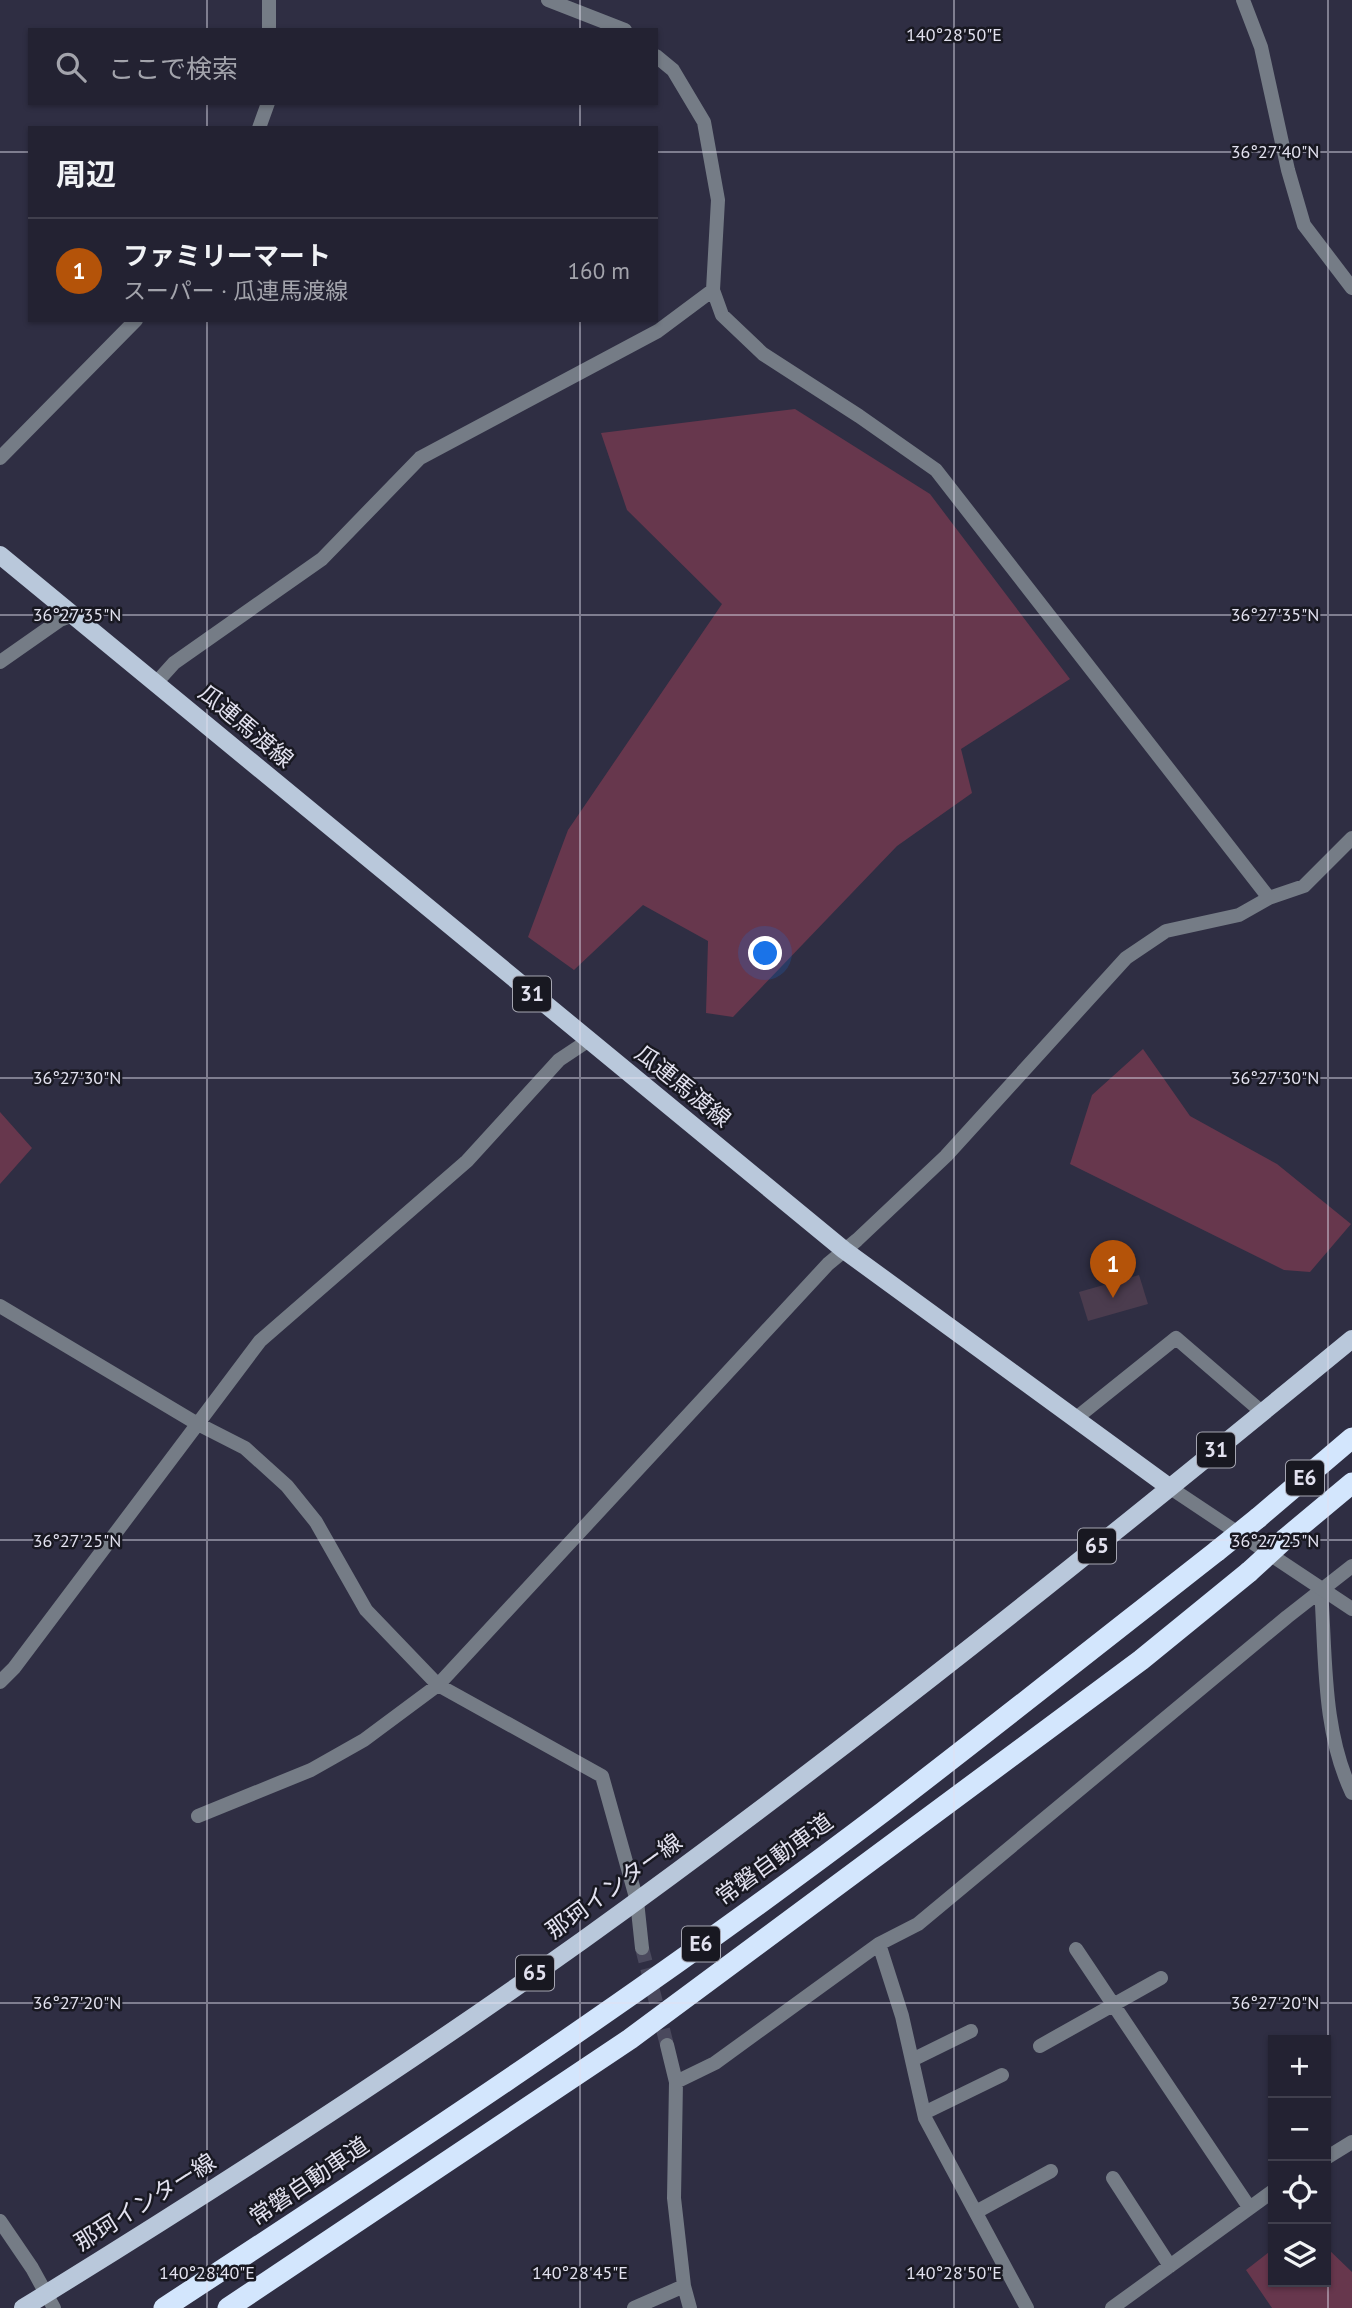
<!DOCTYPE html>
<html lang="ja">
<meta charset="utf-8">
<style>
:root{--surface:#232232;--page:#2f2f3e;--text:#f1f3f6;--muted:#a3a4ac;--line:#403f4d;--accent:#b45309}
body{margin:0;font-family:"PT Sans","Noto Sans JP",sans-serif;background:var(--page);color:var(--text)}
.controls{position:absolute;right:21px;bottom:21px;display:grid;overflow:hidden;border-radius:0px;box-shadow:0 2px 5px #0004}
.controls button{width:63px;height:63px;display:grid;place-items:center;padding:0;border:0;border-bottom:2px solid var(--line);background:var(--surface);color:var(--text);font:35px sans-serif}
.you{position:absolute;left:766px;top:954px;width:24px;height:24px;margin:-18px;border:5px solid #fff;border-radius:50%;background:#1a73e8;box-shadow:0 0 0 10px #1a73e833}
.badge{display:grid;place-items:center;width:46px;height:46px;border-radius:50%;background:var(--accent);color:#fff;font-size:23px;font-weight:700}
.pin{position:absolute;translate:-50% -58px;filter:drop-shadow(0 2px 4px #0008)}
.pin::after{content:'';position:absolute;top:37px;width:24px;height:21px;background:inherit;clip-path:polygon(0 0,100% 0,50% 100%)}
.list{margin:0;padding:0;list-style:none}
h2{display:flex;justify-content:space-between;align-items:center;height:91px;margin:0;padding:0 28px;font-size:30px}
h2 small{font-size:23px;font-weight:400;color:var(--muted)}
.list li{display:grid;grid-template-columns:46px 1fr auto;gap:21px;align-items:center;box-sizing:border-box;height:105px;padding:0 28px;border-top:2px solid var(--line)}
.list b{display:block;font-size:26px;white-space:nowrap}
.list p{margin:0;font-size:23px;white-space:nowrap;color:var(--muted)}
.list em{font-size:23px;font-style:normal;color:var(--muted)}
.icon{flex:none;width:38px;height:38px;fill:none;stroke:currentColor;stroke-width:2;stroke-linecap:round;stroke-linejoin:round}
.map{position:relative;flex:none;width:1352px;height:2308px;overflow:hidden}
.search{position:absolute;background:var(--surface);box-shadow:0 2px 5px #0004;left:28px;top:28px;width:630px;height:77px;display:flex;align-items:center;gap:18px;box-sizing:border-box;padding:0 24px;border-radius:0px;color:var(--muted);font-size:26px}
.panel{position:absolute;background:var(--surface);box-shadow:0 2px 5px #0004;left:28px;top:126px;width:630px;height:196px;border-radius:0px}
.map>svg:first-child{display:block}
</style>
<div class="map">
<svg width="1352" height="2308" viewBox="0 0 1352 2308">
<rect width="100%" height="100%" fill="#2f2e43"/>
<path fill="#67374d" d="M795 409 930 494 1070 679 961 749 972 793 897 846 733 1017 706 1013 708 941 643 905 574 970 528 937 568 830 722 604 627 510 601 433Z
M1143 1049 1190 1116 1277 1164 1351 1224 1310 1272 1284 1270 1070 1164 1092 1095Z
M0 1112 32 1148 0 1184Z
M1326 2247 1352 2272V2308H1272L1246 2270 1273 2249V2282H1326Z"/>
<path fill="#4b3c4e" d="M1139 1275 1148 1304 1088 1321 1079 1292Z"/>
<g fill="none" stroke-linecap="round" stroke-linejoin="round">
<path stroke="#4a495d" stroke-width="14" stroke-dasharray="14 7" stroke-linecap="butt" d="M642 1948 667 2045"/>
<path stroke="#757c86" stroke-width="14" d="M548 0 625 30
M1243 0 1261 47 1288 170 1304 225 1352 288
M269 30V0
M656 56 673 70 704 122 718 200 713 290 722 315 763 354 859 416 936 470 1269 898
M259 128 268 103
M0 458 136 320
M0 662 60 620 73 615
M156 683 174 663 322 559 420 458 658 331 713 290
M0 1306 196 1423 245 1448 287 1486 316 1522 366 1610 438 1685 602 1776 637 1901 642 1948
M1075 1419 1176 1338 1263 1413
M1321 1589C1326 1658 1322 1729 1352 1793
M0 1682 14 1668 260 1341 467 1161 559 1060 589 1040
M198 1816 311 1770 364 1740 438 1685 828 1264 857 1240 946 1156 1126 958 1166 931 1239 915 1269 898 1304 886 1352 838
M879 1944 902 2016 925 2118 1027 2308
M1076 1949 1249 2207
M667 2045 676 2082 674 2198 684 2286 690 2308
M1040 2046 1161 1978
M912 2060 971 2031
M676 2082 715 2063 879 1944 918 1924 1287 1617 1352 1566
M924 2113 1002 2075
M1326 2158 1352 2142
M1113 2178 1170 2266
M976 2212 1051 2171
M0 2221 32 2268 54 2308
M634 2308 684 2286
M1112 2308 1273 2191"/>
<path stroke="#757c86" stroke-width="14" d="M1169 1487 1352 1609"/>
<path stroke="#b9c8db" stroke-width="18" d="M0 555 844 1250 1169 1487
M23 2308C213 2191 401 2070 583 1940 847 1750 1100 1546 1352 1339"/>
<path stroke="#d3e6fd" stroke-width="21" d="M1258 1518 1352 1438
M1285 1539 1352 1483
M164 2308C407 2149 651 1988 883 1812 995 1726 1106 1638 1217 1551
M228 2308 630 2039 1141 1660 1249 1572"/>
<path stroke="#d3e6fd" stroke-width="21" d="M1217 1551 1258 1518
M1249 1572 1285 1539"/>
</g>
<path fill="none" stroke="#e2e1ef" stroke-width="2" stroke-opacity="0.45" d="M207 0V30M580 0V30M954 0V2308M1328 0V2308M207 103V128M580 103V128M0 152H30M656 152H1352M207 320V2308M580 320V2308M0 615H1352M0 1078H1352M0 1540H1352M0 2003H1352"/>
<g text-anchor="middle" stroke-width="5" stroke-linejoin="round" paint-order="stroke">
<g fill="#181821" stroke="#a5a5b1" stroke-width="2">
<rect x="513" y="976.5" width="38" height="35" rx="5"/>
<rect x="1197" y="1432.5" width="38" height="35" rx="5"/>
<rect x="1286" y="1460.5" width="38" height="35" rx="5"/>
<rect x="1078" y="1528.5" width="38" height="35" rx="5"/>
<rect x="682" y="1926.5" width="38" height="35" rx="5"/>
<rect x="516" y="1955.5" width="38" height="35" rx="5"/>
</g>
<g font-size="21" font-weight="bold" fill="#e2e1ef">
<text x="532" y="1001">31</text>
<text x="1216" y="1457">31</text>
<text x="1305" y="1485">E6</text>
<text x="1097" y="1553">65</text>
<text x="701" y="1951">E6</text>
<text x="535" y="1980">65</text>
</g>
<g font-size="23" fill="#e2e1ef" stroke="#181821">
<text transform="translate(246 726) rotate(40)" y="8">瓜連馬渡線</text>
<text transform="translate(683 1086) rotate(39)" y="8">瓜連馬渡線</text>
<text transform="translate(774 1859) rotate(-36)" y="8">常磐自動車道</text>
<text transform="translate(614 1886) rotate(-36)" y="8">那珂インター線</text>
<text transform="translate(309 2181) rotate(-34)" y="8">常磐自動車道</text>
<text transform="translate(145 2202) rotate(-32)" y="8">那珂インター線</text>
</g>
</g>
<g font-size="18" text-anchor="middle" fill="#e2e1ef" stroke="#181821" stroke-width="5" stroke-linejoin="round" paint-order="stroke">
<text x="954" y="41">140°28'50"E</text>
<text x="1275" y="158">36°27'40"N</text>
<text x="77" y="621">36°27'35"N</text>
<text x="1275" y="621">36°27'35"N</text>
<text x="77" y="1084">36°27'30"N</text>
<text x="1275" y="1084">36°27'30"N</text>
<text x="77" y="1547">36°27'25"N</text>
<text x="1275" y="1547">36°27'25"N</text>
<text x="77" y="2009">36°27'20"N</text>
<text x="1275" y="2009">36°27'20"N</text>
<text x="207" y="2279">140°28'40"E</text>
<text x="580" y="2279">140°28'45"E</text>
<text x="954" y="2279">140°28'50"E</text>
</g>
</svg>
<div class="controls">
<button>+</button>
<button>−</button>
<button><svg class="icon" aria-label="locate" viewBox="0 0 24 24"><circle cx="12" cy="12" r="6"/><path d="M12 2v4M12 18v4M2 12h4M18 12h4"/></svg></button>
<button><svg class="icon" aria-label="layers" viewBox="0 0 24 24"><path d="M12 4l9 5-9 5-9-5zM3 14l9 5 9-5"/></svg></button>
</div>
<div class="you"></div>
<div class="pin badge" style="left:1113px;top:1298px">1</div>
<div class="search"><svg class="icon" aria-label="search" viewBox="0 0 24 24"><circle cx="10" cy="10" r="6"/><path d="M15 15l6 6"/></svg>ここで検索</div>
<section class="panel">
<h2>周辺<small></small></h2>
<ul class="list">
<li><span class="badge">1</span><div><b>ファミリーマート</b><p>スーパー · 瓜連馬渡線</p></div><em>160 m</em></li>
</ul>
</section>
</div>
